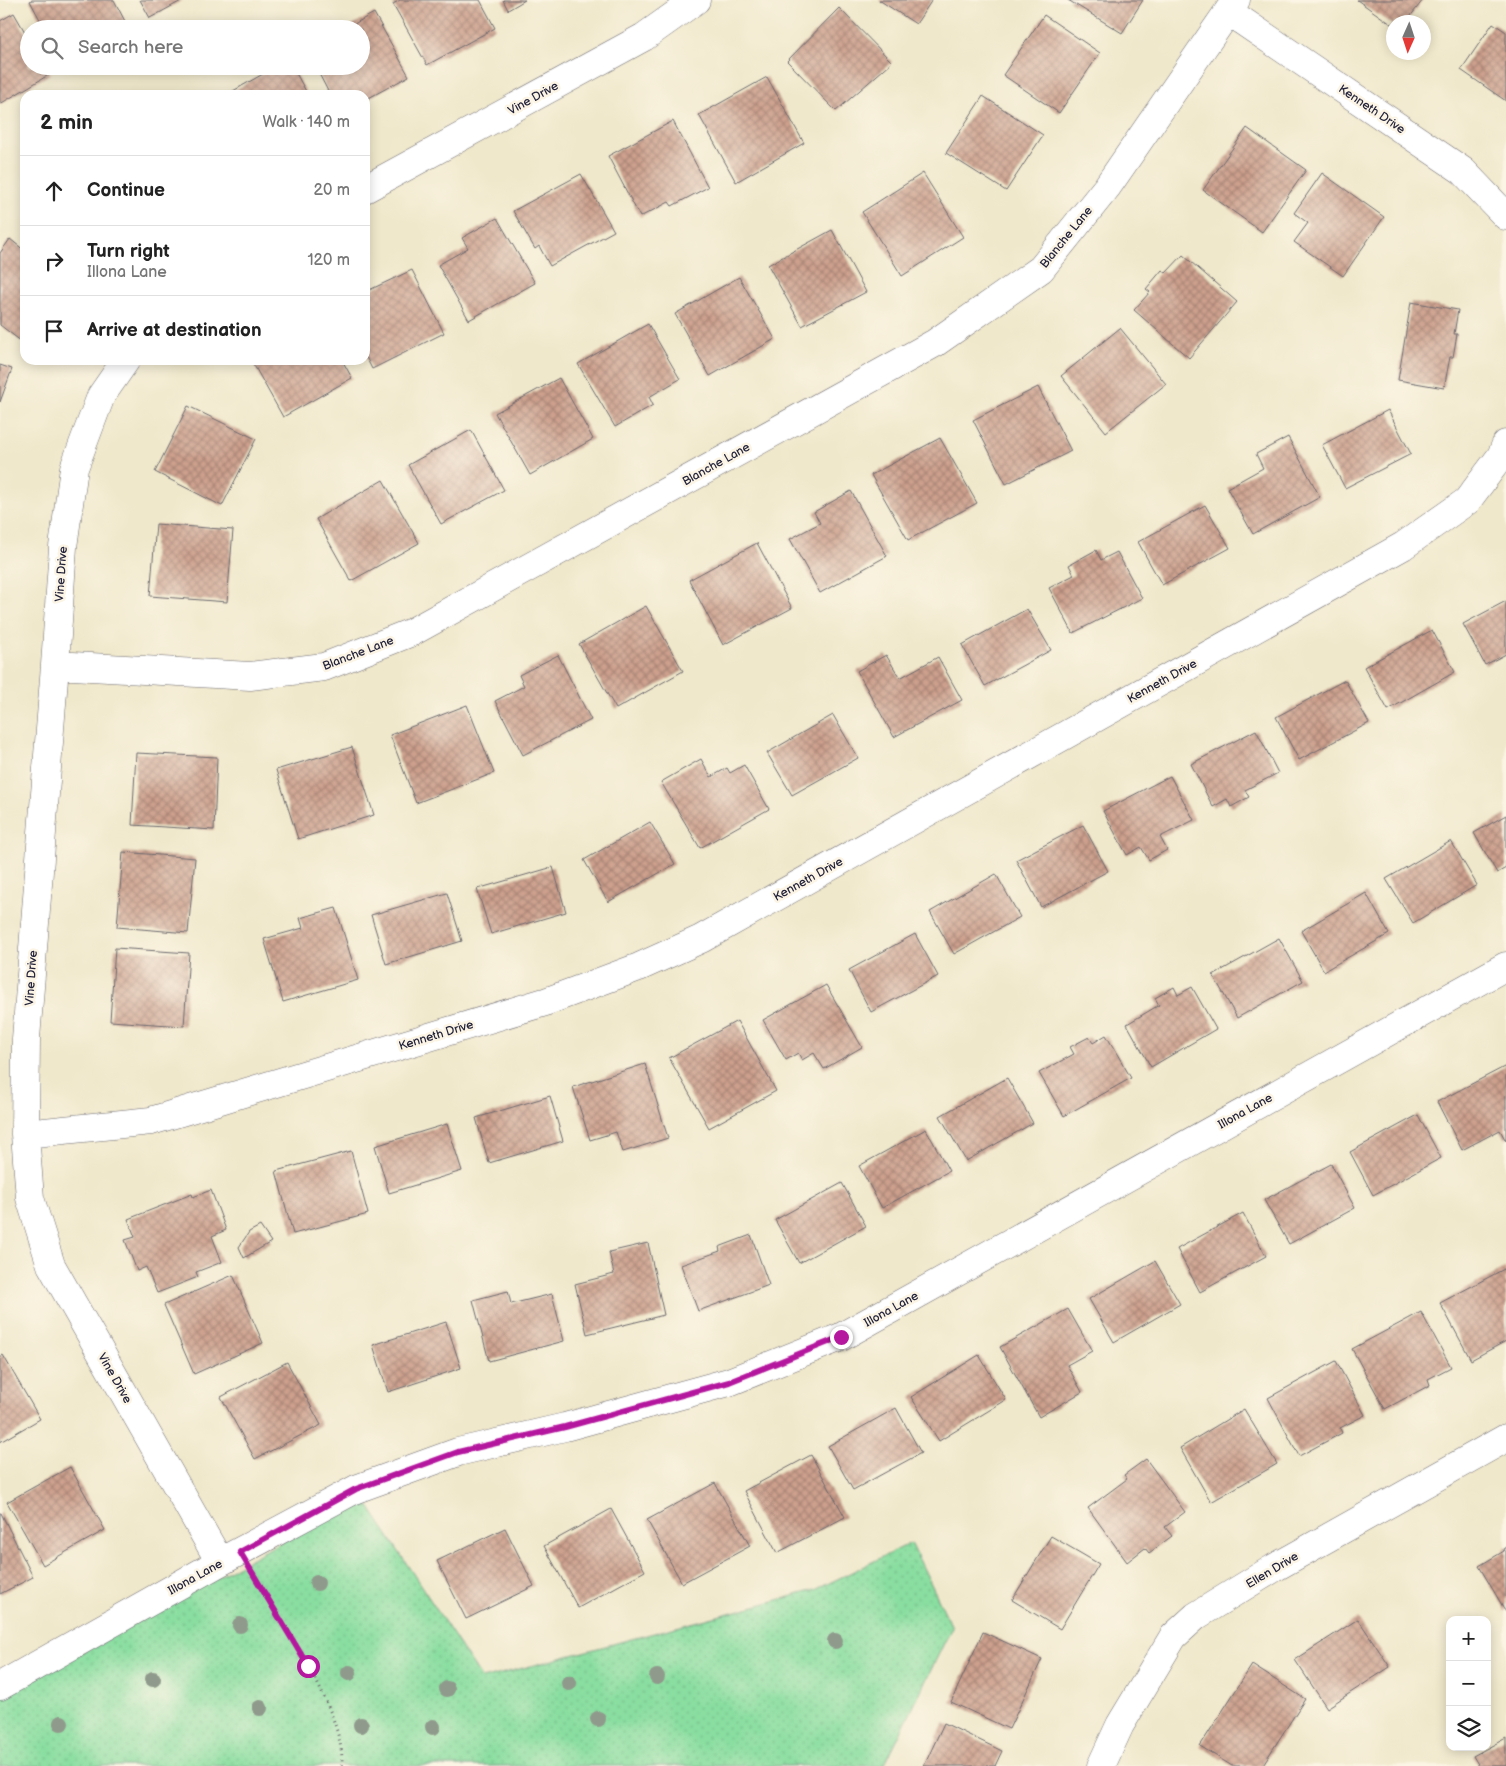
<!DOCTYPE html>
<meta charset="utf-8">
<style>
:root{--surface:#fff;--page:#f2f2f2;--text:#222;--muted:#767676;--line:#e0e0e0}
body{margin:0;font-family:"Balsamiq Sans",sans-serif;background:var(--page);color:var(--text)}
.controls{position:absolute;right:15px;bottom:15px;display:grid;overflow:hidden;border-radius:10px;box-shadow:0 2px 12px #0003}
.controls button{width:45px;height:45px;display:grid;place-items:center;padding:0;border:0;border-bottom:1px solid var(--line);background:var(--surface);color:var(--text);font:25px sans-serif}
.compass{position:absolute;left:1386px;top:15px;width:45px;height:45px;border-radius:50%;background:var(--surface);box-shadow:0 2px 12px #0003;rotate:183deg}
.stop{position:absolute;width:15px;height:15px;margin:-11px;border:4px solid #b5179e;border-radius:50%;background:#fff}
.stop.end{background:#b5179e;border-color:#fff;box-shadow:0 1px 5px #0008}
.list{margin:0;padding:0;list-style:none}
h2{display:flex;justify-content:space-between;align-items:center;height:65px;margin:0;padding:0 20px;font-size:21px}
h2 small{font-size:16px;font-weight:400;color:var(--muted)}
.list li{display:grid;grid-template-columns:32px 1fr auto;gap:15px;align-items:center;box-sizing:border-box;height:70px;padding:0 20px;border-top:1px solid var(--line)}
.list b{display:block;font-size:19px;white-space:nowrap}
.list p{margin:0;font-size:16px;white-space:nowrap;color:var(--muted)}
.list em{font-size:16px;font-style:normal;color:var(--muted)}
.icon{flex:none;width:28px;height:28px;fill:none;stroke:currentColor;stroke-width:2;stroke-linecap:round;stroke-linejoin:round}
.map{position:relative;flex:none;width:1506px;height:1766px;overflow:hidden}
.search{position:absolute;background:var(--surface);box-shadow:0 2px 12px #0003;left:20px;top:20px;width:350px;height:55px;display:flex;align-items:center;gap:12px;box-sizing:border-box;padding:0 18px;border-radius:28px;color:var(--muted);font-size:19px}
.panel{position:absolute;background:var(--surface);box-shadow:0 2px 12px #0003;left:20px;top:90px;width:350px;height:275px;border-radius:15px}
.map>svg:first-child{display:block}
</style>
<div class="map">
<svg width="1506" height="1766" viewBox="0 0 1506 1766">
<defs>
<pattern id="park-dots" width="8" height="8" patternUnits="userSpaceOnUse" patternTransform="scale(1.25)"><rect width="8" height="8" fill="#8adea0"/><path d="M2 2h.1M6 6h.1" fill="none" stroke="#77be8b" stroke-width="1.8" stroke-linecap="round"/></pattern>
<pattern id="building-cross-hatch" width="8" height="8" patternUnits="userSpaceOnUse" patternTransform="scale(1.25)"><rect width="8" height="8" fill="#cda08d"/><path d="M0 0l8 8M0 8l8-8" fill="none" stroke="#a68274"/></pattern>
</defs>
<rect width="100%" height="100%" fill="#fcf5e5"/>
<filter id="ink" filterUnits="userSpaceOnUse"><feTurbulence type="fractalNoise" baseFrequency=".02" numOctaves="2"/><feDisplacementMap in="SourceGraphic" scale="10" xChannelSelector="R" yChannelSelector="G"/><feConvolveMatrix kernelMatrix="1 2 1 2 8 2 1 2 1" color-interpolation-filters="sRGB"/></filter>
<filter id="wash" filterUnits="userSpaceOnUse"><feTurbulence type="fractalNoise" baseFrequency=".0096" numOctaves="4" result="noise"/><feDisplacementMap in="SourceGraphic" scale="20" xChannelSelector="R" yChannelSelector="G"/><feGaussianBlur stdDeviation="1.12" result="paint"/><feColorMatrix in="noise" values="0 0 0 0 0 0 0 0 0 0 0 0 0 0 0 0 0 1.4 0 .05"/><feComposite in="paint" operator="in"/></filter>
<g filter="url(#wash)">
<rect width="100%" height="100%" fill="#f0e8cb"/>
<path fill="url(#park-dots)" stroke="#56806e" d="M363 1497 482 1679 815 1590 911 1543 952 1627 884 1766H0V1697Z"/>
<g id="blocks">
<path fill="url(#building-cross-hatch)" d="M32 0H114L129 29H45L30 1Z
M140 0H183L150 18Z
M400 0H480L495 28 427 65 393 4Z
M503 0H525L508 10Z
M879 0H932L916 24Z
M1068 0H1143L1122 33Z
M1357 0H1423L1406 22H1394V26Z
M839 8 892 62 836 111 787 61Z
M14 13 29 39V66H45L50 74 0 104V21Z
M374 13 409 76 365 100V95H330L315 66H361V29H345Z
M1044 15 1100 53 1059 113 1003 75Z
M1493 23 1506 32V101L1461 70Z
M277 66H292L308 95H226Z
M767 77 804 143 736 182 699 115Z
M983 96 1043 135 1006 191 946 153Z
M673 121 708 187 672 206 669 202 640 217 608 156Z
M1247 128 1306 170 1262 232 1203 190Z
M923 173 963 237 902 276 862 212Z
M1322 173 1384 217 1343 276 1294 242 1308 223 1294 213Z
M581 174 614 231 550 266 539 246 535 249 513 211Z
M497 218 535 283 469 320 438 265 468 248 462 238Z
M832 230 866 292 802 326 768 265Z
M10 239 25 251V338L22 342 0 325V253Z
M1183 255 1237 302 1189 358 1134 310 1150 292 1146 289 1162 270 1166 273Z
M412 270 444 333 372 369 365 355V292Z
M739 277 775 339 710 376 675 314Z
M1411 302 1458 310 1454 334H1457L1453 357H1450L1444 388 1398 380Z
M648 324 680 379 649 397 653 405 615 427 578 364Z
M1120 328 1166 384 1106 432 1061 376Z
M251 360H342L352 378 283 417Z
M0 365 12 369 0 402Z
M559 378 593 439 530 475 495 413Z
M1038 387 1071 451 1006 484 973 420Z
M188 406 256 439 222 506 155 472Z
M1388 410 1411 454 1345 488 1322 445Z
M471 430 504 490 441 524 408 465Z
M1288 437 1320 497 1253 534 1227 488 1263 468 1256 454Z
M940 438 977 503 908 540 871 475Z
M383 480 419 543 351 581 316 519Z
M851 491 887 556 820 593 790 539 820 523 814 512Z
M1205 505 1230 548 1162 585 1138 542Z
M156 524 233 530 227 602 150 596Z
M757 543 792 608 723 645 689 580Z
M1096 550 1101 560 1117 552 1142 598 1073 633 1049 588 1074 575 1069 565Z
M1506 601V654L1485 665 1463 624Z
M646 606 683 671 616 709 579 644Z
M1027 609 1051 650 985 686 962 645Z
M1432 630 1455 672 1388 710 1364 667Z
M558 655 591 720 523 755 495 701 524 686 519 675Z
M886 655 900 678 938 657 962 700 894 737 857 671Z
M1345 680 1369 723 1299 760 1276 717Z
M467 705 494 773 416 803 390 735Z
M833 715 858 758 792 795 767 753Z
M1256 730 1278 773 1245 790 1249 797 1231 807 1227 799 1213 807 1191 764Z
M352 747 374 815 298 839 276 770Z
M136 753 217 757 214 830 132 825Z
M701 759 711 777 727 768 730 773 744 765 769 809 700 848 661 782Z
M1170 776 1194 820 1160 837 1167 850 1149 860 1141 847 1127 855 1103 811Z
M1506 815V868L1497 873 1474 833Z
M650 822 675 864 608 902 584 860Z
M1083 825 1108 871 1041 907 1016 860Z
M1451 841 1477 885 1413 923 1386 879Z
M123 852 195 858 188 933 117 927Z
M553 867 566 912 491 934 477 889Z
M996 874 1020 917 954 954 930 912Z
M447 893 462 941 386 964 371 915Z
M1366 893 1389 934 1324 971 1301 931Z
M336 908 358 980 283 1002 264 939 303 928 300 918Z
M915 934 938 976 871 1012 849 970Z
M1279 938 1303 981 1237 1018 1213 975Z
M115 948 189 953 184 1026 110 1021Z
M826 985 862 1047 824 1069 814 1053 802 1060 798 1053 786 1060 763 1020Z
M1174 987 1178 995 1192 987 1216 1029 1151 1067 1127 1024 1159 1005 1155 998Z
M737 1021 776 1091 709 1128 669 1058Z
M1106 1035 1131 1078 1064 1116 1039 1073 1074 1054 1070 1047 1089 1037 1093 1043Z
M645 1064 668 1138 623 1152 616 1132 590 1140 573 1087Z
M1506 1066V1141L1500 1130 1462 1150 1437 1102Z
M1007 1078 1033 1123 966 1161 940 1116Z
M550 1096 563 1141 489 1163 476 1118Z
M1418 1115 1441 1158 1373 1195 1350 1152Z
M447 1124 462 1171 389 1193 375 1146Z
M926 1129 949 1171 882 1208 859 1166Z
M351 1151 368 1214 293 1234 276 1171Z
M1331 1164 1355 1208 1289 1244 1264 1200Z
M842 1183 866 1226 799 1263 775 1220Z
M211 1190 226 1230 212 1236 222 1262 196 1272 198 1277 157 1293 146 1267 137 1271 125 1240 135 1237 128 1219 192 1194 193 1197Z
M1243 1213 1266 1256 1200 1292 1177 1249Z
M260 1226 271 1242 244 1258 239 1247 249 1232Z
M751 1235 769 1285 698 1311 681 1265 720 1251 719 1247Z
M648 1243 664 1315 587 1334 575 1284 614 1274 609 1252Z
M1155 1261 1180 1304 1114 1342 1089 1299Z
M1506 1268V1341L1471 1360 1440 1303Z
M233 1275 263 1343 194 1374 164 1305Z
M508 1291 511 1304 552 1294 564 1341 489 1361 473 1300Z
M1068 1309 1092 1351 1067 1365 1082 1392 1039 1417 1000 1347Z
M1421 1312 1451 1367 1428 1379 1430 1385 1385 1409 1352 1349Z
M446 1322 461 1368 388 1392 373 1345Z
M3 1355 40 1419 0 1442V1357Z
M979 1355 1006 1400 939 1441 911 1397Z
M1336 1361 1365 1415 1340 1428 1342 1433 1299 1456 1268 1398Z
M287 1362 321 1425 255 1459 221 1397Z
M896 1408 921 1453 853 1490 828 1446Z
M1244 1409 1277 1464 1211 1502 1180 1448Z
M811 1455 845 1517 777 1553 744 1491Z
M1146 1459 1185 1512 1165 1527 1172 1536 1149 1553 1145 1548 1127 1562 1088 1508 1127 1479 1124 1475Z
M70 1467 105 1530 43 1565 7 1502Z
M715 1483 750 1546 682 1583 647 1520Z
M611 1509 645 1571 578 1608 544 1546Z
M0 1513H1L33 1577 0 1594Z
M505 1528 534 1586 466 1619 437 1561Z
M1051 1536 1099 1564 1060 1629 1012 1600Z
M1506 1547V1612L1479 1566 1504 1551 1503 1549Z
M1358 1619 1390 1667 1327 1708 1295 1660Z
M983 1632 1042 1659 1009 1729 951 1702Z
M1252 1665 1305 1699 1262 1766H1232L1200 1746Z
M944 1723 1002 1751 995 1766H924Z
M1506 1738V1766H1479L1473 1756Z"/>
</g>
</g>
<g filter="url(#ink)">
<use href="#blocks" fill-opacity="0" stroke="#6a676d" stroke-width="1"/>
<g fill="none" stroke-linecap="round" stroke-linejoin="round">
<defs>
<path id="minor" d="M1229 12 1463 171 1506 216
M365 189 644 37 696 0
M126 360 101 396 74 468 63 547 55 665 26 1039 25 1134 30 1198 51 1265 220 1562
M55 665 250 676 324 667 412 632 935 343 1041 269 1107 187 1236 0
M25 1134 151 1121 545 1002 639 967 701 939 1403 546 1467 501 1501 456 1506 444
M0 1686 220 1562 356 1489 458 1452 565 1427 729 1382 841 1337 1506 966
M1101 1766 1120 1725 1173 1637 1196 1616 1274 1568 1506 1438"/>
</defs>
<use href="#minor" stroke="#6a676d" stroke-width="29"/>
<path stroke="#6a676d" stroke-width="3" stroke-dasharray="1 4" stroke-linecap="butt" d="M257 1580C284 1626 345 1713 342 1766"/>
<use href="#minor" stroke="#fff" stroke-width="28"/>
</g>
<g fill="#909a8c">
<circle cx="317" cy="1583" r="8"/>
<circle cx="240" cy="1625" r="8"/>
<circle cx="835" cy="1641" r="8"/>
<circle cx="349" cy="1673" r="8"/>
<circle cx="657" cy="1677" r="8"/>
<circle cx="153" cy="1679" r="8"/>
<circle cx="569" cy="1683" r="8"/>
<circle cx="447" cy="1689" r="8"/>
<circle cx="260" cy="1708" r="8"/>
<circle cx="598" cy="1719" r="8"/>
<circle cx="61" cy="1723" r="8"/>
<circle cx="361" cy="1725" r="8"/>
<circle cx="433" cy="1727" r="8"/>
</g>
</g>
<g fill="none" stroke-linecap="round" stroke-linejoin="round" filter="url(#ink)">
<path stroke="#b5179e" stroke-width="6" d="M308 1666 240 1552 356 1489 458 1452 565 1427 729 1382 841 1337"/>
</g>
<g text-anchor="middle" stroke-width="5" stroke-linejoin="round" paint-order="stroke">
<g font-size="12" fill="#22223b" stroke="#fcf5e5">
<text transform="translate(533 98) rotate(-29)" y="4">Vine Drive</text>
<text transform="translate(1372 109) rotate(34)" y="4">Kenneth Drive</text>
<text transform="translate(1066 237) rotate(-51)" y="4">Blanche Lane</text>
<text transform="translate(716 464) rotate(-29)" y="4">Blanche Lane</text>
<text transform="translate(61 574) rotate(-86)" y="4">Vine Drive</text>
<text transform="translate(358 653) rotate(-21)" y="4">Blanche Lane</text>
<text transform="translate(1162 681) rotate(-29)" y="4">Kenneth Drive</text>
<text transform="translate(808 879) rotate(-29)" y="4">Kenneth Drive</text>
<text transform="translate(31 978) rotate(-86)" y="4">Vine Drive</text>
<text transform="translate(436 1035) rotate(-17)" y="4">Kenneth Drive</text>
<text transform="translate(1245 1111) rotate(-29)" y="4">Illona Lane</text>
<text transform="translate(891 1309) rotate(-29)" y="4">Illona Lane</text>
<text transform="translate(115 1378) rotate(60)" y="4">Vine Drive</text>
<text transform="translate(1272 1570) rotate(-31)" y="4">Ellen Drive</text>
<text transform="translate(195 1577) rotate(-29)" y="4">Illona Lane</text>
</g>
</g>
</svg>
<div class="controls">
<button>+</button>
<button>−</button>
<button><svg class="icon" aria-label="layers" viewBox="0 0 24 24"><path d="M12 4l9 5-9 5-9-5zM3 14l9 5 9-5"/></svg></button>
</div>
<svg class="compass" viewBox="-18 -18 36 36"><path d="M0-13l5 13h-10z" fill="#e53935"/><path d="M0 13l5-13h-10z" fill="#767676"/></svg>
<div class="stop" style="left:308px;top:1666px"></div>
<div class="stop end" style="left:841px;top:1337px"></div>
<div class="search"><svg class="icon" aria-label="search" viewBox="0 0 24 24"><circle cx="10" cy="10" r="6"/><path d="M15 15l6 6"/></svg>Search here</div>
<section class="panel">
<h2>2 min<small>Walk · 140 m</small></h2>
<ul class="list">
<li><svg class="icon" aria-label="ahead" viewBox="0 0 24 24"><path d="M12 20V5M6 11l6-6 6 6"/></svg><div><b>Continue</b></div><em>20 m</em></li>
<li><svg class="icon" aria-label="right" viewBox="0 0 24 24"><path d="M7 20v-9h11M14 6l5 5-5 5"/></svg><div><b>Turn right</b><p>Illona Lane</p></div><em>120 m</em></li>
<li><svg class="icon" aria-label="arrive" viewBox="0 0 24 24"><path d="M6 21V4h12l-3 4 3 4H6"/></svg><div><b>Arrive at destination</b></div></li>
</ul>
</section>
</div>
